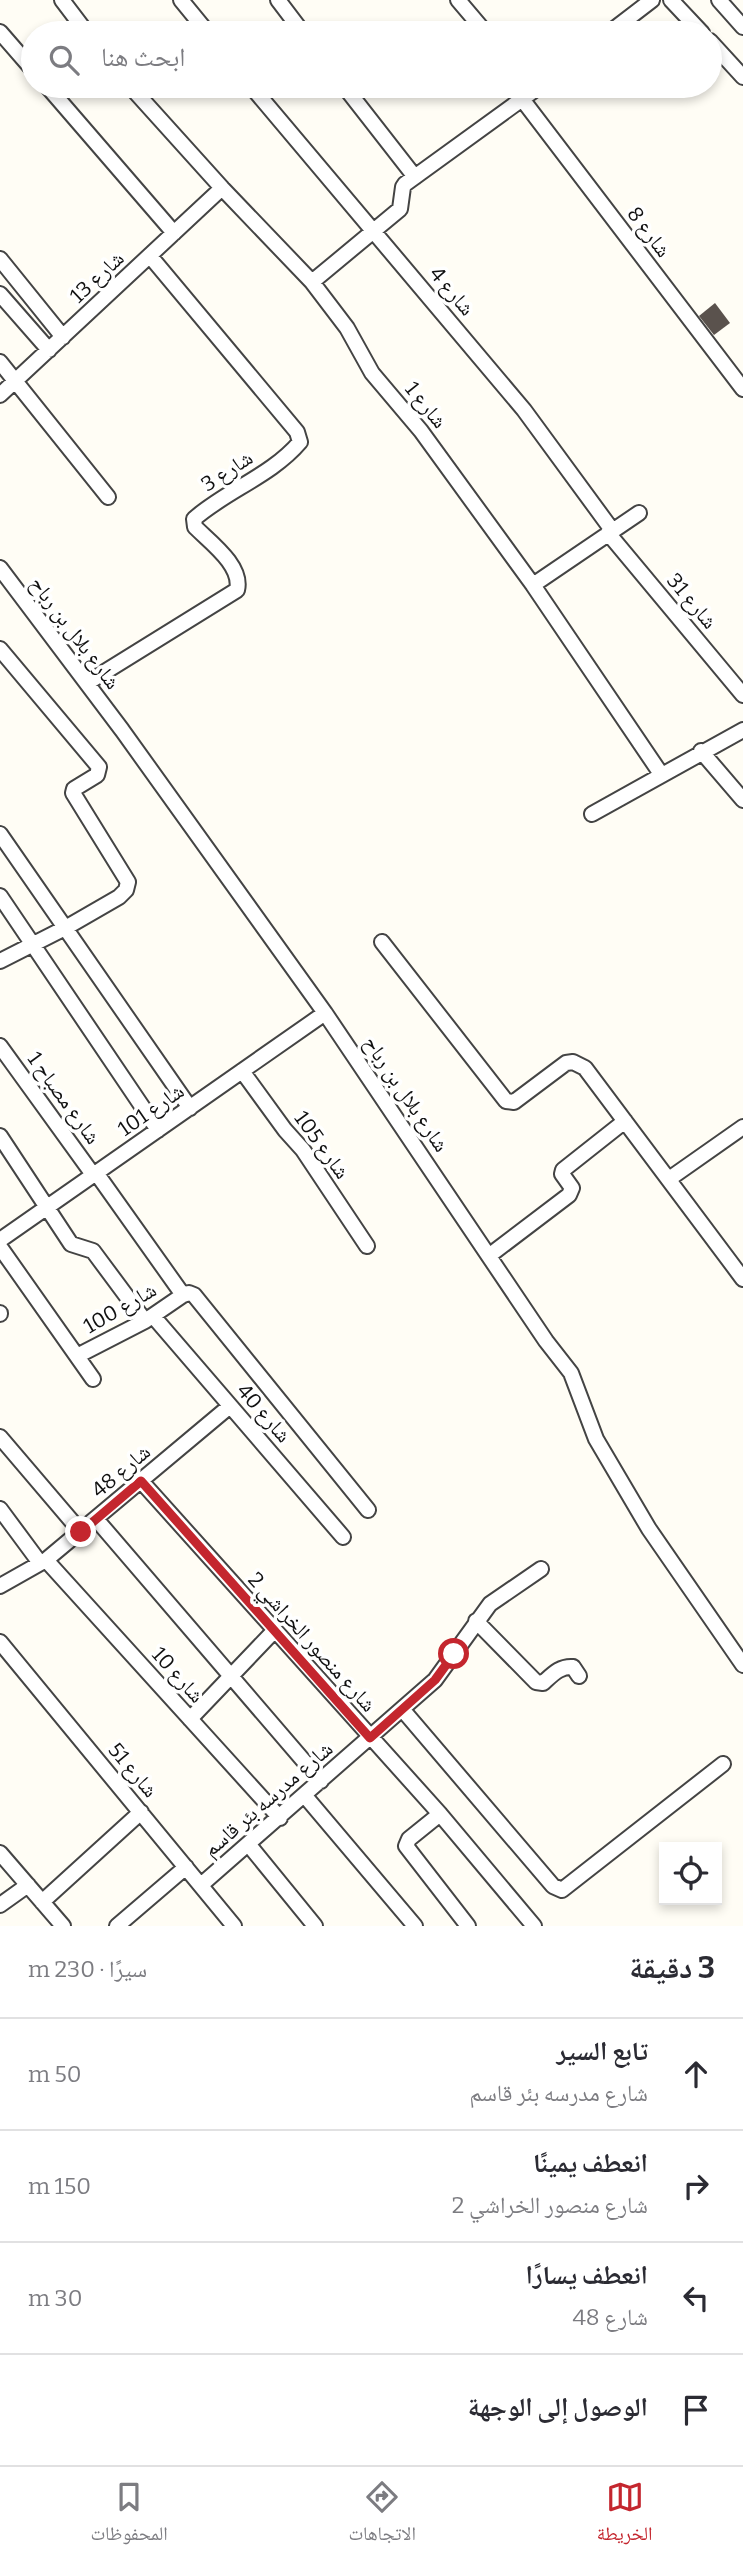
<!DOCTYPE html>
<html lang="ar">
<meta charset="utf-8">
<style>
:root{--surface:#fff;--page:#f7f7f7;--text:#2b2b33;--muted:#7c7c81;--line:#e1e1e2;--accent:#c4262e}
body{margin:0;font-family:Bitter,"Noto Naskh Arabic",serif;background:var(--page);color:var(--text);direction:rtl}
.controls{position:absolute;right:21px;bottom:21px;display:grid;overflow:hidden;border-radius:0px;box-shadow:0 4px 10px #0003}
.controls button{width:63px;height:63px;display:grid;place-items:center;padding:0;border:0;border-bottom:2px solid var(--line);background:var(--surface);color:var(--text);font:35px sans-serif}
.stop{position:absolute;width:21px;height:21px;margin:-16px;border:5px solid #c4262e;border-radius:50%;background:#fff}
.stop.end{background:#c4262e;border-color:#fff;box-shadow:0 2px 7px #0008}
.list{margin:0;padding:0;list-style:none}
h2{display:flex;justify-content:space-between;align-items:center;height:91px;margin:0;padding:0 28px;font-size:30px}
h2 small{font-size:23px;font-weight:400;color:var(--muted)}
.list li{display:grid;grid-template-columns:46px 1fr auto;gap:21px;align-items:center;box-sizing:border-box;height:112px;padding:0 28px;border-top:2px solid var(--line)}
.list b{display:block;font-size:26px;white-space:nowrap}
.list p{margin:0;font-size:23px;white-space:nowrap;color:var(--muted)}
.list em{font-size:23px;font-style:normal;color:var(--muted)}
.icon{flex:none;width:38px;height:38px;fill:none;stroke:currentColor;stroke-width:2;stroke-linecap:round;stroke-linejoin:round}
.map{position:relative;flex:none;width:743px;height:1926px;overflow:hidden;direction:ltr}
.search{position:absolute;background:var(--surface);box-shadow:0 4px 10px #0003;left:21px;right:21px;top:21px;height:77px;display:flex;align-items:center;gap:18px;box-sizing:border-box;padding:0 24px;border-radius:38px;color:var(--muted);font-size:26px}
.sheet{height:539px;background:var(--surface)}
nav{display:flex;justify-content:space-around;align-items:center;box-sizing:border-box;height:98px;border-top:2px solid var(--line);background:var(--surface);font-size:19px;color:var(--muted)}
nav a{display:grid;justify-items:center;gap:4px}
nav .on{color:var(--accent)}
.map>svg:first-child{display:block}
</style>
<div class="map">
<svg width="743" height="1926" viewBox="0 0 743 1926">
<rect width="100%" height="100%" fill="#fffdf5"/>
<path fill="#5a524d" d="M715 303 730 323 714 335 699 316Z"/>
<g fill="none" stroke-linecap="round" stroke-linejoin="round">
<defs>
<path id="minor" d="M62 0 87 33
M181 0 208 33
M278 0 303 33
M458 0 486 33
M671 0 702 33
M719 0 743 27
M0 32 33 70
M609 33 652 0
M710 41 743 77
M47 86 174 233
M130 86 222 188 312 282 347 328 372 373 421 431 533 585 661 774
M251 86 524 410 612 530
M344 86 415 177
M522 99 743 389
M0 259 63 337
M312 282 400 209 403 187 405 184 540 86
M0 294 49 350
M0 362 108 497
M0 395 222 188
M608 533 743 695
M0 568 122 730 325 1013 546 1341 571 1373 596 1439 649 1529 743 1665
M533 585 639 513
M0 649 99 767 97 775 74 789 73 793 128 882 126 890 119 897 67 927 0 961
M87 683 237 590C243 566 210 542 195 527L194 519C227 490 271 476 300 442L297 432 150 256
M701 751 743 800
M592 814 743 730
M0 834 190 1108
M0 896 158 1130
M382 942 506 1101 514 1102 566 1063 573 1062 585 1068 743 1279
M0 1046 94 1176
M242 1071 285 1130 303 1150 367 1246
M0 1136 71 1244 93 1251 145 1321
M97 1174 183 1295
M669 1179 743 1127
M0 1240 325 1013
M0 1247 93 1379
M490 1255 569 1195 572 1188 562 1174 563 1170 625 1121
M183 1295 189 1293 194 1295 368 1510
M0 1313V1314
M153 1316 343 1537
M77 1356 145 1321 183 1295
M0 1437 81 1532
M141 1481 440 1814 534 1926
M0 1509 40 1563
M96 1519 321 1781
M46 1560 280 1818
M0 1586 46 1560 230 1406
M476 1621 536 1682 543 1683C553 1674 560 1666 573 1667L579 1676
M0 1642 234 1926
M402 1709 553 1886 562 1890 723 1764
M190 1719 274 1631
M305 1796 415 1926
M440 1814 409 1839 406 1846 468 1926
M249 1845 315 1926
M0 1853 63 1926
M201 1885 435 1680 490 1604 541 1569
M42 1902 141 1812
M0 1905 28 1885
M117 1926 186 1867"/>
</defs>
<use href="#minor" stroke="#444" stroke-width="18"/>
<use href="#minor" stroke="#fff" stroke-width="14"/>
</g>
<g fill="none" stroke-linecap="round" stroke-linejoin="round">
<path stroke="#c4262e" stroke-width="9" d="M81 1532 141 1481 370 1738 435 1680 454 1654"/>
</g>
<g text-anchor="middle" stroke-width="7" stroke-linejoin="round" paint-order="stroke">
<g font-size="21" fill="#111" stroke="#fff">
<text transform="translate(649 232) rotate(53)" y="7">شارع 8</text>
<text transform="translate(97 277) rotate(-43)" y="7">شارع 13</text>
<text transform="translate(452 291) rotate(50)" y="7">شارع 4</text>
<text transform="translate(426 405) rotate(51)" y="7">شارع 1</text>
<text transform="translate(227 471) rotate(-33)" y="7">شارع 3</text>
<text transform="translate(692 601) rotate(50)" y="7">شارع 31</text>
<text transform="translate(75 633) rotate(53)" y="7">شارع بلال بن رباح</text>
<text transform="translate(406 1094) rotate(56)" y="7">شارع بلال بن رباح</text>
<text transform="translate(64 1098) rotate(54)" y="7">شارع مصباح 1</text>
<text transform="translate(151 1110) rotate(-35)" y="7">شارع 101</text>
<text transform="translate(322 1145) rotate(54)" y="7">شارع 105</text>
<text transform="translate(120 1308) rotate(-30)" y="7">شارع 100</text>
<text transform="translate(264 1413) rotate(49)" y="7">شارع 40</text>
<text transform="translate(121 1471) rotate(-40)" y="7">شارع 48</text>
<text transform="translate(312 1642) rotate(48)" y="7">شارع منصور الخراشي 2</text>
<text transform="translate(178 1675) rotate(48)" y="7">شارع 10</text>
<text transform="translate(133 1770) rotate(50)" y="7">شارع 51</text>
<text transform="translate(268 1799) rotate(-41)" y="7">شارع مدرسه بئر قاسم</text>
</g>
</g>
</svg>
<div class="controls">
<button><svg class="icon" aria-label="locate" viewBox="0 0 24 24"><circle cx="12" cy="12" r="6"/><path d="M12 2v4M12 18v4M2 12h4M18 12h4"/></svg></button>
</div>
<div class="stop" style="left:454px;top:1654px"></div>
<div class="stop end" style="left:81px;top:1532px"></div>
<div class="search"><svg class="icon" aria-label="search" viewBox="0 0 24 24"><circle cx="10" cy="10" r="6"/><path d="M15 15l6 6"/></svg>ابحث هنا</div>
</div>
<section class="sheet">
<h2>3 دقيقة<small>سيرًا · 230 m</small></h2>
<ul class="list">
<li><svg class="icon" aria-label="ahead" viewBox="0 0 24 24"><path d="M12 20V5M6 11l6-6 6 6"/></svg><div><b>تابع السير</b><p>شارع مدرسه بئر قاسم</p></div><em>50 m</em></li>
<li><svg class="icon" aria-label="right" viewBox="0 0 24 24"><path d="M7 20v-9h11M14 6l5 5-5 5"/></svg><div><b>انعطف يمينًا</b><p>شارع منصور الخراشي 2</p></div><em>150 m</em></li>
<li><svg class="icon" aria-label="left" viewBox="0 0 24 24"><path d="M17 20v-9H6M10 6l-5 5 5 5"/></svg><div><b>انعطف يسارًا</b><p>شارع 48</p></div><em>30 m</em></li>
<li><svg class="icon" aria-label="arrive" viewBox="0 0 24 24"><path d="M6 21V4h12l-3 4 3 4H6"/></svg><div><b>الوصول إلى الوجهة</b></div></li>
</ul>
</section>
<nav>
<a class="on"><svg class="icon" aria-label="map" viewBox="0 0 24 24"><path d="M3 6l6-2 6 2 6-2v14l-6 2-6-2-6 2zM9 4v14M15 6v14"/></svg>الخريطة</a>
<a><svg class="icon" aria-label="directions" viewBox="0 0 24 24"><path d="M12 3l9 9-9 9-9-9zM9 14v-3h6M13 9l2 2-2 2"/></svg>الاتجاهات</a>
<a><svg class="icon" aria-label="saved" viewBox="0 0 24 24"><path d="M7 4h10v16l-5-4-5 4z"/></svg>المحفوظات</a>
</nav>
